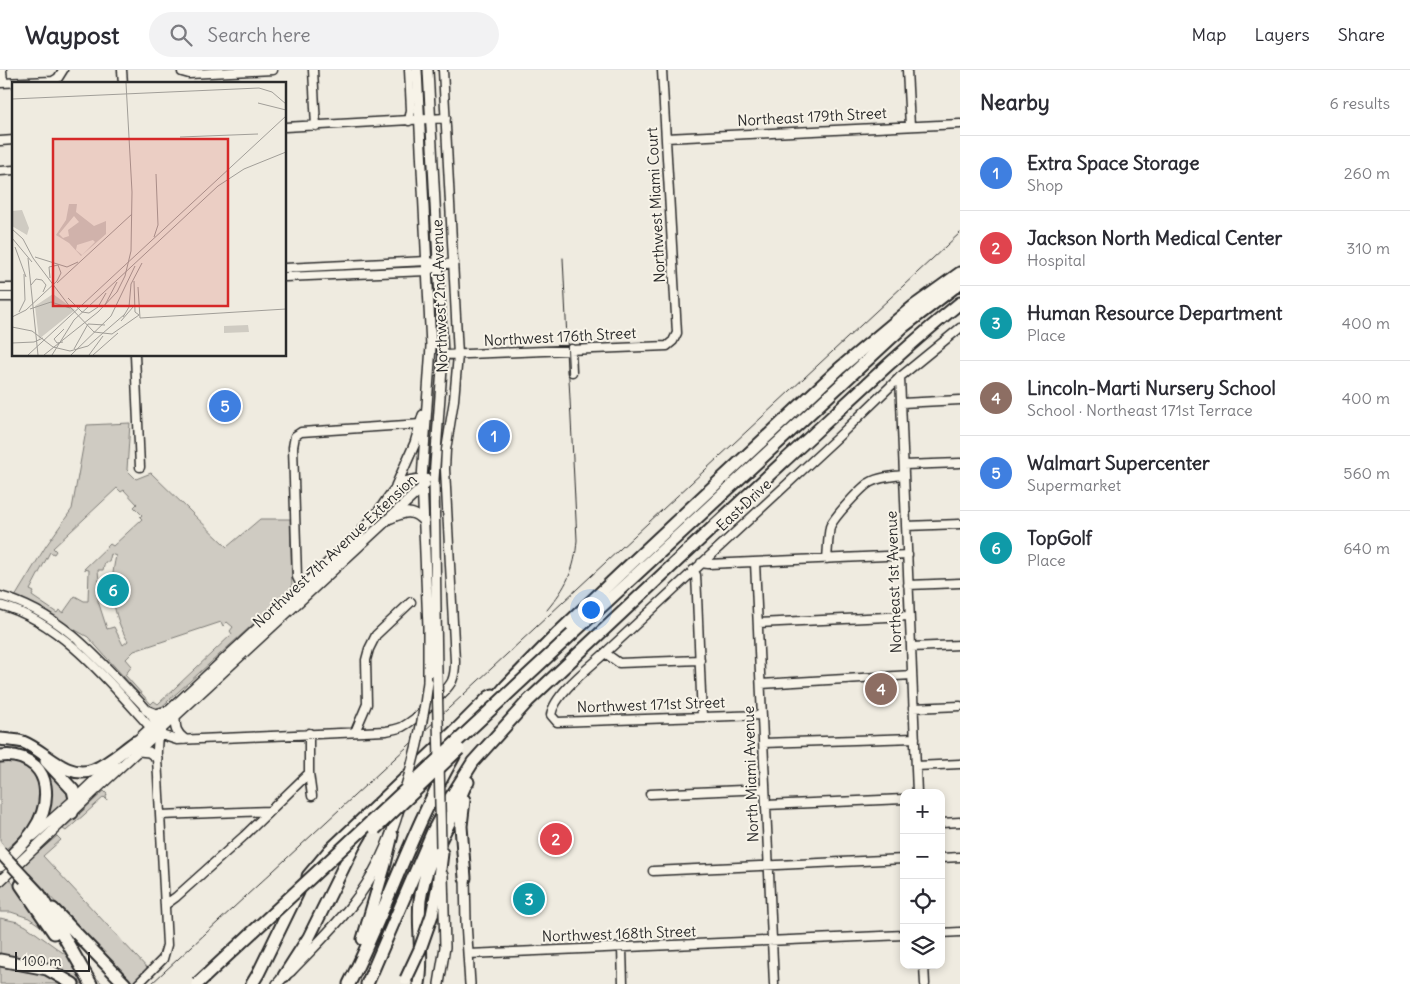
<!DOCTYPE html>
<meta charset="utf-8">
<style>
:root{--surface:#fff;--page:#f2f2f3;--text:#2b2b33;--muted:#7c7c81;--line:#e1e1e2;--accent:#1a73e8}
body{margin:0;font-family:Delius,sans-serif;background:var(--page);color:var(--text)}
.controls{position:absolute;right:15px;bottom:15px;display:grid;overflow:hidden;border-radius:10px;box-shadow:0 2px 8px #0003}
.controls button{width:45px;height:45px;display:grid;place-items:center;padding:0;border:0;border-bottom:1px solid var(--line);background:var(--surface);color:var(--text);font:25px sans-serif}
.scale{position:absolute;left:15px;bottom:12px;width:75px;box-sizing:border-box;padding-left:5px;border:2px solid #2b2b2b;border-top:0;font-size:14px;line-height:18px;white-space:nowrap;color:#2b2b2b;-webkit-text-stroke:4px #f7f3e8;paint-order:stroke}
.you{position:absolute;left:590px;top:539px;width:18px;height:18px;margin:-12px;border:4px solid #fff;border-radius:50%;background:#1a73e8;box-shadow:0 0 0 8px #1a73e833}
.badge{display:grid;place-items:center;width:32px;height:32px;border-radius:50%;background:var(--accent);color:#fff;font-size:16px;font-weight:700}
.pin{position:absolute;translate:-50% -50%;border:2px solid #fff;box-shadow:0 1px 5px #0006}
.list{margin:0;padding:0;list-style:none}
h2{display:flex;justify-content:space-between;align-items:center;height:65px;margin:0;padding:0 20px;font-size:21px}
h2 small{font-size:16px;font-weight:400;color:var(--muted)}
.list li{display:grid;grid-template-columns:32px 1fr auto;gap:15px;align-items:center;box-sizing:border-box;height:75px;padding:0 20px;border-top:1px solid var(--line)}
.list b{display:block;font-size:19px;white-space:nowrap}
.list p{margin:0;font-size:16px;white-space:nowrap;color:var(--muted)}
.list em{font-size:16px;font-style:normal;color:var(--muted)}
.icon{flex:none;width:28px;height:28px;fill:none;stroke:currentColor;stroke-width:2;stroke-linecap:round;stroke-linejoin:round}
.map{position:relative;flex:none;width:960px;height:914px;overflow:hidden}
header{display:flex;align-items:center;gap:30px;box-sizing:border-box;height:70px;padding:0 25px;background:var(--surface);border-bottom:1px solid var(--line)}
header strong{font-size:24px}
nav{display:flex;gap:28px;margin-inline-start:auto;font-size:18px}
.search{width:350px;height:45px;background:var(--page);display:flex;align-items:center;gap:12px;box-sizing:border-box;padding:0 18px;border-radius:28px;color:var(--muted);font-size:19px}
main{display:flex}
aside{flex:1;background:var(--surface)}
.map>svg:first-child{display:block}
</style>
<header>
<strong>Waypost</strong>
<div class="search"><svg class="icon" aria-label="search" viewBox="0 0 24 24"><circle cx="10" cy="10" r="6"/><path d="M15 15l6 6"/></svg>Search here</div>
<nav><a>Map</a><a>Layers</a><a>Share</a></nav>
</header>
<main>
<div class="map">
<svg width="960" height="914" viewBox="0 0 960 914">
<rect width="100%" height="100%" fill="#efebe0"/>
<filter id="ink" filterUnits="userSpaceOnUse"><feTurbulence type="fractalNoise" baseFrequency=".02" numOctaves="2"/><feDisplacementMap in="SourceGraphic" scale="10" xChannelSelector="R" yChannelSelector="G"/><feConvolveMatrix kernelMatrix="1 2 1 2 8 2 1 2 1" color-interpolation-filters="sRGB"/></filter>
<g filter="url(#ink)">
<path fill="#cfcbc2" stroke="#7d7b76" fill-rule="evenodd" d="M130 353 127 400 136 409 151 403 227 477 260 449H290L292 519 157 641 149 637 150 636 88 567 15 527 46 476 72 439 87 355ZM117 418 121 422 124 420 137 434 134 437 142 445 140 447 142 449 113 476 110 474 84 499 89 500 88 531H84L75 526 63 543 59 540 57 543 32 526 34 522 30 520 50 482 54 484 56 481 53 478ZM111 484 116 486C109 515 112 545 128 571L123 575 114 557 107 559 98 531V523H100L98 500H103L105 492H109ZM221 552 223 556 227 552 233 557 230 561 232 564 158 634 154 631 151 634 125 605 132 596 126 589 134 581Z
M21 681 42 690 72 724 42 755 50 733 35 690Z
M9 691 24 695 33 701 39 713 41 724 39 735 27 761 6 779 0 771V692Z
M104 721 107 724 106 727 107 730 104 727 66 761 63 759Z
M57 766 61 770 43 786 149 900 131 914 22 796Z
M9 809 73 879 29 848 11 842H0V818Z
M0 848 18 852 26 856 91 903 103 914H0Z"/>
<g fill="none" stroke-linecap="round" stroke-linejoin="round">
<defs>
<path id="minor" d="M2 0 3 13
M122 0 123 14
M182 0V2L189 4 273 0
M313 0 316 56
M409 0 411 40 409 51
M907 0 910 56
M0 13 53 11 58 8 63 0
M285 57 446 48
M666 68 960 54
M0 71 14 70
M0 101 14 100
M285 198 427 191 439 195
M285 207 427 201 439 195 454 193
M0 218H14
M0 227H14
M571 279 572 302
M135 285 140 397
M443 285 667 276 673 271 677 263 662 0
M900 307 917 723
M902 333 960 330
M904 395 960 393
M906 456 960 454
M827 489C828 478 828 467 830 457 833 448 861 418 869 413 878 407 893 406 904 405
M755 492 774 914
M701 493 708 494 908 485
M693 500 696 505 697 526 702 647
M908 515 960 513
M304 521 297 507 293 377 295 366 301 362 421 354
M0 526C55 541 91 580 129 621 138 630 150 641 156 653 160 663 156 677 157 688L167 875 163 889 138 914
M0 535C61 551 110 613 151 658L158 664 177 670 386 661C392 660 397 659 402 657 415 650 445 624 452 611 455 604 455 598 455 591L445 399 446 380 454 330 458 285 443 0
M758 553 909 546
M911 577 960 575
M605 583 619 593 700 590
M761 614 912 605
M913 638 960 636
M762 645 557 652 551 645C554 624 590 597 605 583L838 367 900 307 960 258
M355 662 367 634 366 590 369 579 376 565 411 532
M309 663V703L312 726
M763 673 915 668
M916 696 960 694
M650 724 765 719
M766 735 904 729
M160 745 270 741
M941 753 960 752
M941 788 960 787
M653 801 904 789
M165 835 176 827 244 766 309 703
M941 863 960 862
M622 878 623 914
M468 884 904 865
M924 895 925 914"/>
<path id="major" d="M417 0 431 276 422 409 428 557V612
M428 0 443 285 434 409 437 605
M396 416 415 373 423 345
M391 448C405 442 413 439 424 452
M146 640 156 644 167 641
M175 648C175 658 176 663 184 669
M130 677 358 465C364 458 370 452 376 445 393 423 394 408 426 409
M139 681 149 682 157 688
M33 766 75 729 114 692
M465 808 466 852 470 914
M0 811 102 714 425 415
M277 914 284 906 291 901C311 880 333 859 351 836 375 806 390 772 400 736
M439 914 445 877 443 805"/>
<path id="highway" d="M572 564 903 257 960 213
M489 636 506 616 556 565 619 505 840 298 914 236 960 203
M0 669C7 670 16 670 23 672 46 681 66 710 93 700 109 694 122 681 135 672
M0 686C13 684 25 687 35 696 41 702 44 709 45 716 50 751 23 775 0 796
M46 691 73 720 75 729 72 743
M464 730 461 756 465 808
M308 806 329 781 456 660 489 627 493 625
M25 809 40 825 91 914
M21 815 54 863
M53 839 125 914
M432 845 438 815 442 783
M363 869 385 794 392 765
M0 890 47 899 73 914
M284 906 309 867 354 776 361 764
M252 914 258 904 298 822
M349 914C387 839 412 759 454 686
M367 914 433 761 451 727 473 692 528 631C613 551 697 472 782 393 841 339 898 283 960 233
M419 914C424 886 417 858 420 830 425 799 435 781 448 755 455 742 459 729 465 716L468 712"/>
</defs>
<use href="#minor" stroke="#2b2b2b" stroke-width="11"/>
<use href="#major" stroke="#2b2b2b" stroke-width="12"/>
<use href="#highway" stroke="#2b2b2b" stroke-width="15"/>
<use href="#minor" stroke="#f7f3e8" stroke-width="8"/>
<use href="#major" stroke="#f7f3e8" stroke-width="9"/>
<use href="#highway" stroke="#f7f3e8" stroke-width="11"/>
<path stroke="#2b2b2b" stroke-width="1" d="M547 540C566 517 575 500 577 470L563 188
M151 914 421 664 960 163"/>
<defs>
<path id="major-bridge" d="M437 605 441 777
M406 716C416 682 424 648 428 612"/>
<path id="highway-bridge" d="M375 759 459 679
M0 782 25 809
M406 909 420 879 432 845
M197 914C323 798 446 680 572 564"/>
</defs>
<use href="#major-bridge" stroke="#2b2b2b" stroke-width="12" stroke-linecap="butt"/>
<use href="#highway-bridge" stroke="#2b2b2b" stroke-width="15" stroke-linecap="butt"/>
<use href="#major-bridge" stroke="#f7f3e8" stroke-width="9"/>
<use href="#highway-bridge" stroke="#f7f3e8" stroke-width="11"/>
</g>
</g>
<g text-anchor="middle" stroke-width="4" stroke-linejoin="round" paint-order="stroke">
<g font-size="15" fill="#2b2b2b" stroke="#f7f3e8">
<text transform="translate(812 47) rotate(-3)" y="5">Northeast 179th Street</text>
<text transform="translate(656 135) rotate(-93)" y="5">Northwest Miami Court</text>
<text transform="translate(440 226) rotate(-92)" y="5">Northwest 2nd Avenue</text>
<text transform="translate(560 267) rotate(-3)" y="5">Northwest 176th Street</text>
<text transform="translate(744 435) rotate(-43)" y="5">East Drive</text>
<text transform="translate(335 481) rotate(-43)" y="5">Northwest 7th Avenue Extension</text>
<text transform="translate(894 512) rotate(-92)" y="5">Northeast 1st Avenue</text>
<text transform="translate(651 635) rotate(-2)" y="5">Northwest 171st Street</text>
<text transform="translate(751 704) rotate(-92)" y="5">North Miami Avenue</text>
<text transform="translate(619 864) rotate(-2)" y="5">Northwest 168th Street</text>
</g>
</g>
<g transform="translate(12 12)">
<rect width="274" height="274" fill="#efebe0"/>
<path d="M57 122H65L64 130 82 144 94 139V152L69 174 57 161 44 153 54 138ZM62 134 67 140 56 148 57 154 51 156 47 152ZM81 158 83 160 70 173 64 168 65 163ZM10 128 17 146 15 153 0 144V129ZM41 212 63 228 27 257 23 224ZM236 243 237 250 212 251V244Z" fill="#cfcbc2" fill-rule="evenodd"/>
<path fill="none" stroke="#a19e98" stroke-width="1" d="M0 17 247 6 260 10 274 22M246 21 274 28M168 55 246 52M0 147 11 157 21 176 58 225 82 250 100 252 127 233M142 155 146 143 144 92M0 156 20 180M3 165 14 195M23 175 55 185 66 180M16 176 26 273M122 199 123 230 127 233M45 201 120 132M19 203 24 197 30 198 34 203 31 210M126 205 128 236M56 216 70 230 77 231 86 225 94 211M93 223 105 200M18 227 39 220 58 226M7 230 13 218 12 192M0 235 14 228 45 199 49 191 46 183 37 185 38 196M111 235 117 225 119 202 130 181M128 236 274 227M109 239 121 225M0 245 20 249 41 265 58 269 76 264 113 232M51 260 45 261 42 257 52 247M0 261 22 260 31 256M62 267 76 242 93 243M16 273 274 34M32 273 86 230 105 210 113 194 119 169 120 110 114 1M40 273 62 238 206 104 232 87 274 70M59 273 99 234 123 184M77 273 91 254M81 273 106 251"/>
<path fill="#d62828" fill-opacity="0.15" stroke="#d62828" stroke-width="2.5" d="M41 57H216V224H41Z"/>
<rect width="274" height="274" fill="none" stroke="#2b2b2b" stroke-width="2.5"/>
</g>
</svg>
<div class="controls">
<button>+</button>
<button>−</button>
<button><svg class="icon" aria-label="locate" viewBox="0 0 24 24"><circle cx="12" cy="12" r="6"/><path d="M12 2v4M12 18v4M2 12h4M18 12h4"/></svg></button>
<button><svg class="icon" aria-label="layers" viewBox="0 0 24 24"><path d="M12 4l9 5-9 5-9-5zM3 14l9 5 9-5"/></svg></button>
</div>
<div class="scale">100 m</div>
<div class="you"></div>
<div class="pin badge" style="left:494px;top:366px;background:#3f7fe0">1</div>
<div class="pin badge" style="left:556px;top:769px;background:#e0444e">2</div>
<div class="pin badge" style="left:529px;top:829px;background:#0f9aa8">3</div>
<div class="pin badge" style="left:881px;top:619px;background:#8d6e63">4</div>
<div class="pin badge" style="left:225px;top:336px;background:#3f7fe0">5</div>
<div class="pin badge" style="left:113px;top:520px;background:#0f9aa8">6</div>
</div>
<aside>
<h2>Nearby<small>6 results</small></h2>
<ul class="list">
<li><span class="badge" style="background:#3f7fe0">1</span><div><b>Extra Space Storage</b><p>Shop</p></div><em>260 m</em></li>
<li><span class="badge" style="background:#e0444e">2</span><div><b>Jackson North Medical Center</b><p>Hospital</p></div><em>310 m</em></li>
<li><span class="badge" style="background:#0f9aa8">3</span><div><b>Human Resource Department</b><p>Place</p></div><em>400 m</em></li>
<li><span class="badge" style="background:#8d6e63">4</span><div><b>Lincoln-Marti Nursery School</b><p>School · Northeast 171st Terrace</p></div><em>400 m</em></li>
<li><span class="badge" style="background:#3f7fe0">5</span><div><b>Walmart Supercenter</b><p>Supermarket</p></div><em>560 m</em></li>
<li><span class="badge" style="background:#0f9aa8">6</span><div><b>TopGolf</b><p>Place</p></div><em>640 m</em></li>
</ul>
</aside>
</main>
